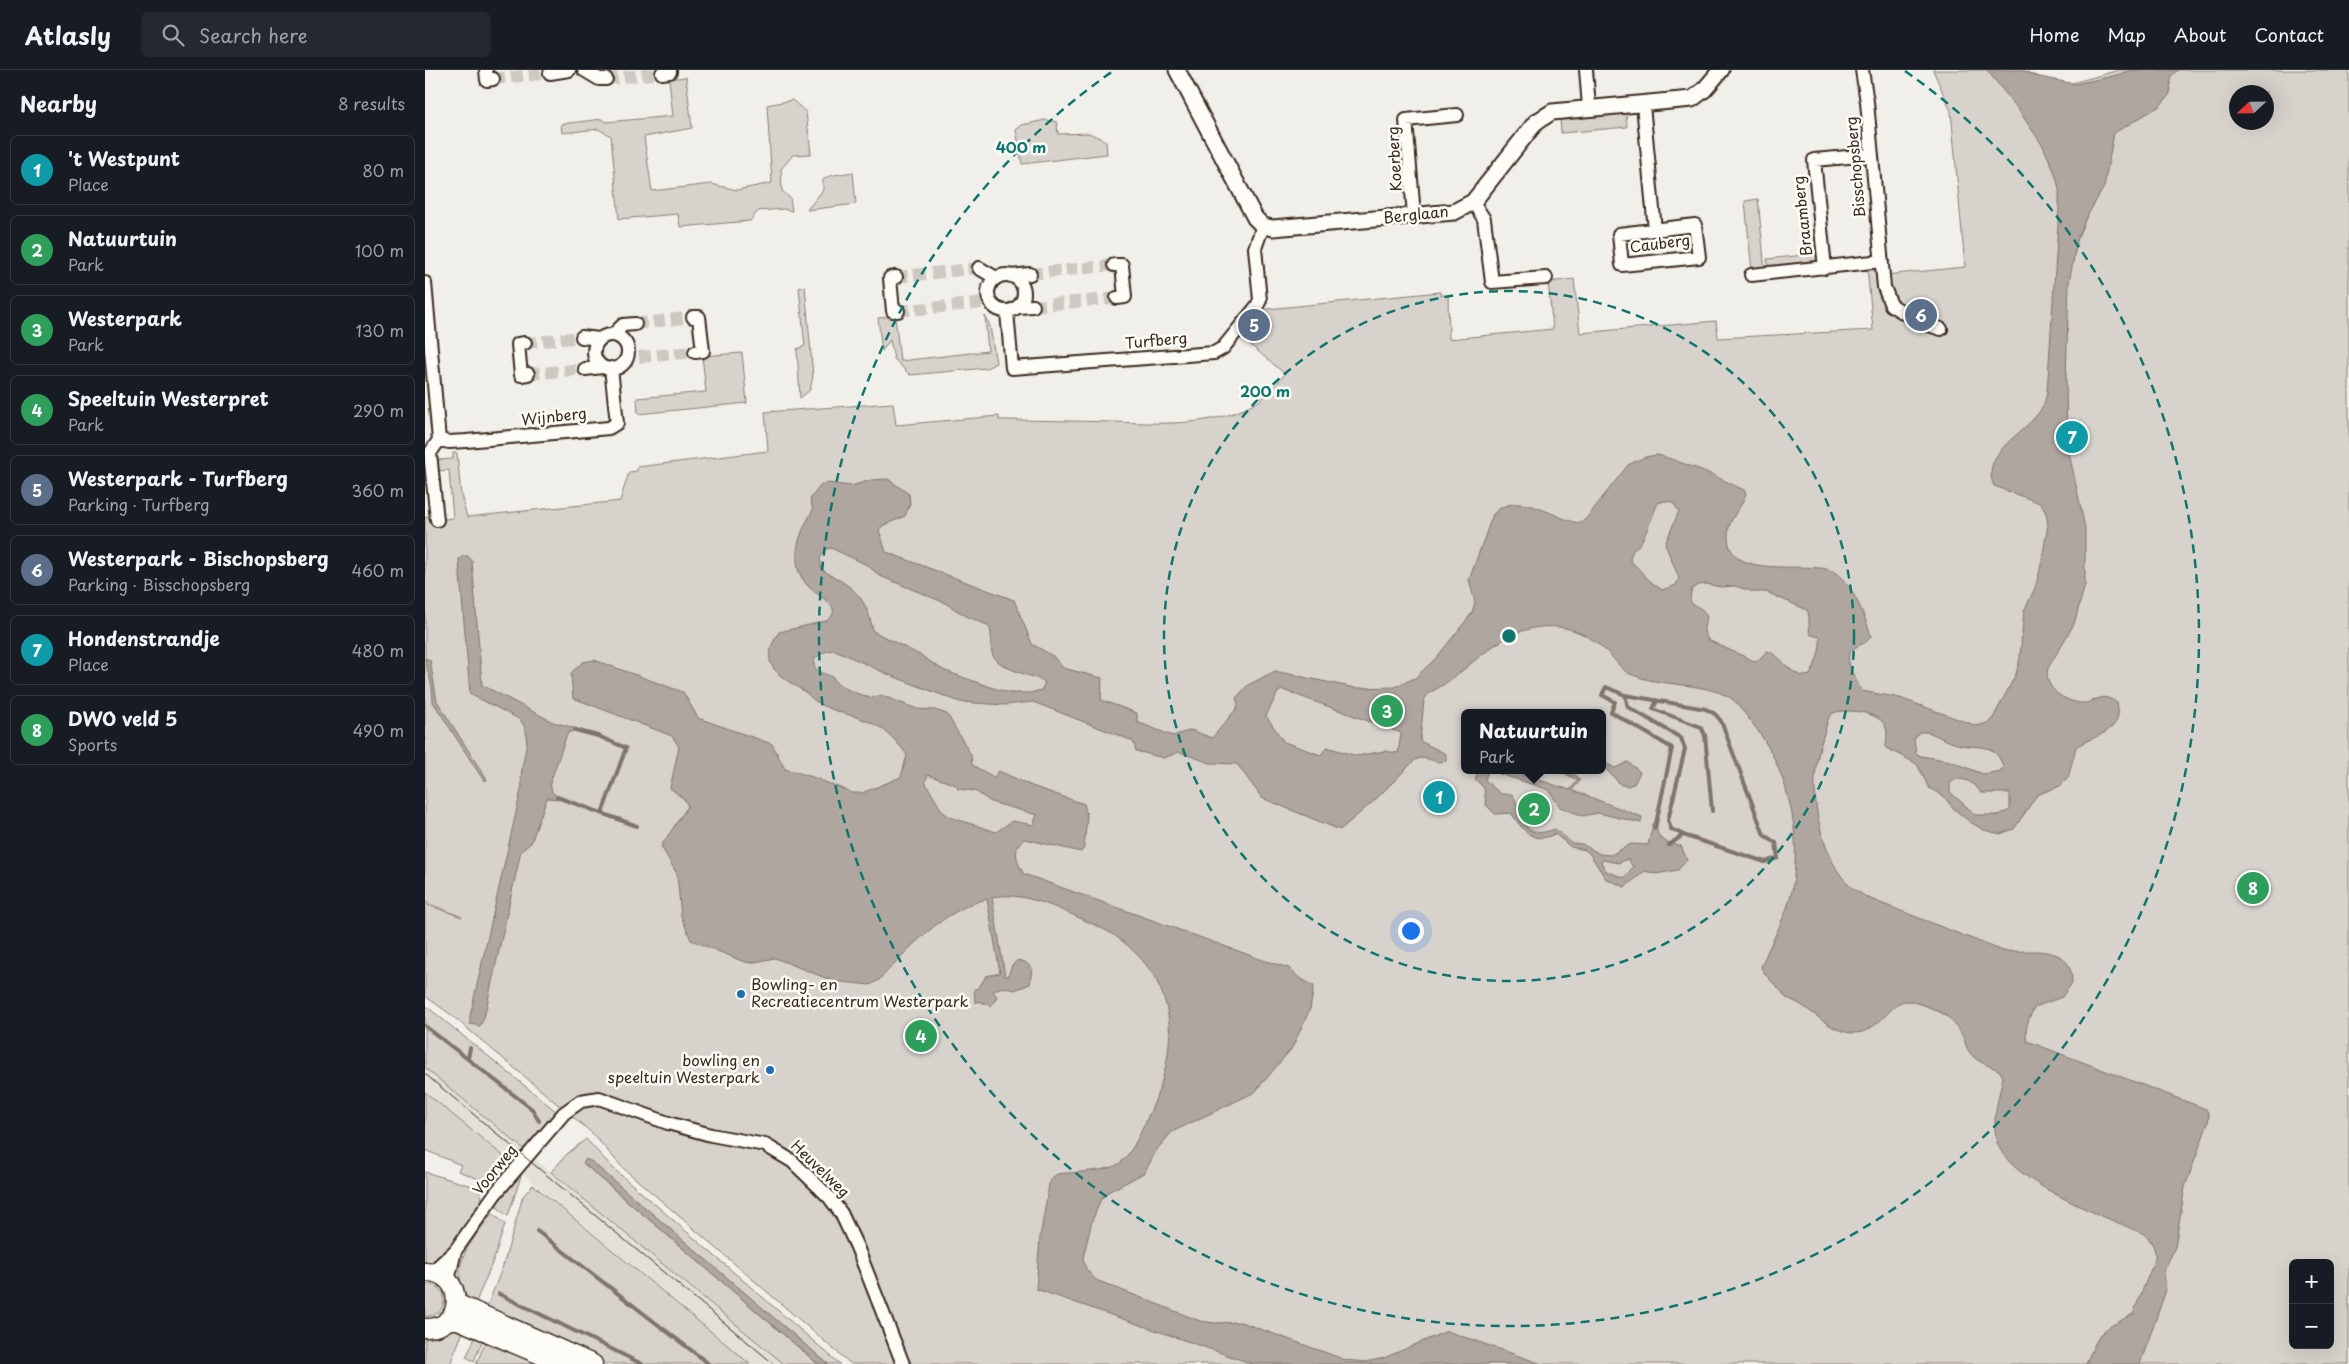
<!DOCTYPE html>
<meta charset="utf-8">
<style>
:root{--surface:#171b24;--page:#242831;--text:#f1f3f6;--muted:#9ea1a6;--line:#363941;--accent:#1f6fb2}
body{margin:0;font-family:"Playpen Sans",sans-serif;background:var(--page);color:var(--text)}
.controls{position:absolute;right:15px;bottom:15px;display:grid;overflow:hidden;border-radius:8px;box-shadow:0 5px 20px #0002}
.controls button{width:45px;height:45px;display:grid;place-items:center;padding:0;border:0;border-bottom:1px solid var(--line);background:var(--surface);color:var(--text);font:25px sans-serif}
.compass{position:absolute;left:1804px;top:15px;width:45px;height:45px;border-radius:50%;background:var(--surface);box-shadow:0 5px 20px #0002;rotate:248deg}
.you{position:absolute;left:985px;top:860px;width:18px;height:18px;margin:-12px;border:4px solid #fff;border-radius:50%;background:#1a73e8;box-shadow:0 0 0 8px #1a73e833}
.badge{display:grid;place-items:center;width:32px;height:32px;border-radius:50%;background:var(--accent);color:#fff;font-size:16px;font-weight:700}
.pin{position:absolute;translate:-50% -50%;border:2px solid #fff;box-shadow:0 1px 5px #0006}
.popup{position:absolute;left:1036px;top:639px;width:145px;height:65px;box-sizing:border-box;display:grid;place-content:center;border-radius:8px;background:var(--surface);filter:drop-shadow(0 1px 4px #0005);font-size:16px;white-space:nowrap;color:var(--muted)}
.popup b{font-size:19px;color:var(--text)}
.popup::after{content:'';position:absolute;left:50%;top:100%;margin-left:-10px;border:10px solid transparent;border-top-color:var(--surface)}
.list{margin:0;padding:0;list-style:none}
h2{display:flex;justify-content:space-between;align-items:center;height:65px;margin:0;padding:0 20px;font-size:21px}
h2 small{font-size:16px;font-weight:400;color:var(--muted)}
.list li{display:grid;grid-template-columns:32px 1fr auto;gap:15px;align-items:center;box-sizing:border-box;height:70px;margin:0 10px 10px;padding:0 10px;border:1px solid var(--line);border-radius:8px}
.list b{display:block;font-size:19px;white-space:nowrap}
.list p{margin:0;font-size:16px;white-space:nowrap;color:var(--muted)}
.list em{font-size:16px;font-style:normal;color:var(--muted)}
.icon{flex:none;width:28px;height:28px;fill:none;stroke:currentColor;stroke-width:2;stroke-linecap:round;stroke-linejoin:round}
.map{position:relative;flex:none;width:1924px;height:1294px;overflow:hidden}
header{display:flex;align-items:center;gap:30px;box-sizing:border-box;height:70px;padding:0 25px;background:var(--surface);border-bottom:1px solid var(--line)}
header strong{font-size:24px}
nav{display:flex;gap:28px;margin-inline-start:auto;font-size:18px}
.search{width:350px;height:45px;background:var(--page);display:flex;align-items:center;gap:12px;box-sizing:border-box;padding:0 18px;border-radius:8px;color:var(--muted);font-size:19px}
main{display:flex}
aside{flex:1;background:var(--surface)}
.map>svg:first-child{display:block}
</style>
<header>
<strong>Atlasly</strong>
<div class="search"><svg class="icon" aria-label="search" viewBox="0 0 24 24"><circle cx="10" cy="10" r="6"/><path d="M15 15l6 6"/></svg>Search here</div>
<nav><a>Home</a><a>Map</a><a>About</a><a>Contact</a></nav>
</header>
<main>
<aside>
<h2>Nearby<small>8 results</small></h2>
<ul class="list">
<li><span class="badge" style="background:#0f9aa8">1</span><div><b>'t Westpunt</b><p>Place</p></div><em>80 m</em></li>
<li><span class="badge" style="background:#2e9e5b">2</span><div><b>Natuurtuin</b><p>Park</p></div><em>100 m</em></li>
<li><span class="badge" style="background:#2e9e5b">3</span><div><b>Westerpark</b><p>Park</p></div><em>130 m</em></li>
<li><span class="badge" style="background:#2e9e5b">4</span><div><b>Speeltuin Westerpret</b><p>Park</p></div><em>290 m</em></li>
<li><span class="badge" style="background:#5c6f8a">5</span><div><b>Westerpark - Turfberg</b><p>Parking · Turfberg</p></div><em>360 m</em></li>
<li><span class="badge" style="background:#5c6f8a">6</span><div><b>Westerpark - Bischopsberg</b><p>Parking · Bisschopsberg</p></div><em>460 m</em></li>
<li><span class="badge" style="background:#0f9aa8">7</span><div><b>Hondenstrandje</b><p>Place</p></div><em>480 m</em></li>
<li><span class="badge" style="background:#2e9e5b">8</span><div><b>DWO veld 5</b><p>Sports</p></div><em>490 m</em></li>
</ul>
</aside>
<div class="map">
<svg width="1924" height="1294" viewBox="0 0 1924 1294">
<rect width="100%" height="100%" fill="#f1efea"/>
<filter id="ink" filterUnits="userSpaceOnUse"><feTurbulence type="fractalNoise" baseFrequency=".02" numOctaves="2"/><feDisplacementMap in="SourceGraphic" scale="10" xChannelSelector="R" yChannelSelector="G"/><feConvolveMatrix kernelMatrix="1 2 1 2 8 2 1 2 1" color-interpolation-filters="sRGB"/></filter>
<g filter="url(#ink)">
<path fill="#e3e0da" d="M0 998 135 1110 359 1294H325L0 1022Z"/>
<path fill="#d7d2cc" stroke="#897e75" fill-rule="evenodd" d="M1508 0H1598L1633 17 1694 0H1924V1294H426L197 1097 167 1063 25 944 0 926V834L37 847 0 832V447L12 450 28 448 24 400 13 401 12 390 28 389V383H32L36 425 42 447 195 431 204 402 212 401V397L343 381 340 342 468 333 471 355 574 346V350C611 350 648 351 685 352 732 353 784 358 827 335 841 328 850 315 860 304L822 272 843 249 839 244 842 239 1015 222V225H1023L1024 269 1128 259 1123 212 1149 209 1155 263 1291 251 1293 268 1448 260 1442 197 1450 199 1455 228 1460 205 1540 197 1526 41ZM1812 22H1842V52H1812ZM1040 643H1178V700H1040ZM1868 1193H1905V1275H1868Z
M261 7 267 58 219 67 227 121 286 114 312 120 347 113 342 35 367 30 381 42 386 84 368 85 356 99 357 121 365 128 367 141 359 139 333 141 325 151 255 157 253 144 194 149 186 66 173 59 137 63 136 54 178 49 181 52 248 46 244 9Z
M1201 41 1202 57 1136 63 1135 48Z
M620 50 632 52 633 64 664 63 681 71 682 84 597 94 591 60 597 55Z
M428 102 431 134 382 140 398 120V110L404 106Z
M1333 129 1340 201 1327 202 1320 131Z
M1397 183 1398 191 1344 200 1342 189Z
M380 216 388 306 385 320 375 328 372 279 380 276 374 218Z
M470 246 475 291 563 281 560 246 565 256 571 293 562 298 485 305 469 289 465 270 457 281 453 248Z
M317 283 322 333 213 344 212 328 281 322 277 286Z
M0 935 132 1042 100 1080 0 998Z
M0 1022 88 1094C65 1119 63 1112 33 1101L36 1095 0 1080Z
M161 1069 189 1099 415 1294H403L161 1090 158 1093 393 1294H359L126 1102 142 1084Z
M98 1100 83 1146 81 1145 72 1137V1131Z
M0 1102 50 1117C56 1122 58 1126 56 1133L15 1191 0 1198Z
M108 1115 122 1126 325 1294H178L46 1233C19 1198 47 1172 67 1143L80 1154 70 1186 51 1232 62 1237 78 1196 98 1126Z
M6 1214 18 1222C22 1236 14 1247 0 1246V1215Z
M40 1257 25 1294H0V1263Z
M53 1262 60 1265 49 1291 41 1287Z
M62 1269 126 1294H51Z"/>
<path fill="#aea69f" stroke="#80746b" fill-rule="evenodd" d="M1562 0H1598L1610 6 1650 14 1688 6 1707 0H1753L1746 6 1745 24 1735 36 1689 63 1679 117 1661 148 1653 167 1644 212 1641 310 1642 373 1660 458V515L1649 554 1623 598C1618 617 1637 631 1656 633 1671 634 1675 620 1692 633 1700 663 1668 665 1651 677L1643 708 1635 716 1612 725 1589 759 1575 764 1559 760 1545 752 1529 739 1518 726 1504 718 1492 694 1461 678C1461 672 1463 663 1461 658 1457 642 1421 638 1408 643L1403 649C1399 665 1393 681 1391 698 1386 734 1398 791 1426 817 1431 821 1437 824 1443 828L1578 881C1606 883 1648 872 1647 913L1637 927 1610 937C1604 947 1599 959 1602 971L1781 1039 1784 1045 1783 1053 1760 1117 1750 1177 1739 1201 1741 1220 1715 1294H1661C1676 1258 1675 1262 1708 1244L1730 1189C1731 1178 1727 1172 1719 1164 1682 1147 1579 1112 1571 1068 1567 1049 1574 1026 1578 1007L1574 1000C1564 996 1552 992 1545 983 1542 979 1540 973 1539 969 1533 956 1524 945 1510 940 1502 936 1490 931 1481 931 1469 930 1453 962 1431 963 1403 964 1386 935 1361 928 1354 916 1342 910 1336 897 1346 871 1362 846 1367 820 1378 761 1362 695 1324 649 1319 643 1312 631 1304 627 1278 612 1235 617 1205 604 1198 601 1192 592 1186 586 1168 566 1144 554 1116 557 1070 561 1043 604 1004 623L999 630 995 671 1021 684V691C1009 695 1002 684 990 690L950 730 915 760 837 728 812 694 785 693 754 682 739 688 711 681 708 671 608 632 580 635 535 632 462 604 410 580C401 580 380 588 393 601 397 604 404 605 408 607L412 614 428 622 446 628 456 625 492 639 510 640 522 644 546 685 547 695 569 707 574 701 607 716 659 734 662 746 659 778 656 782 600 769C586 775 592 794 599 804L838 890 864 898 873 907 889 916 885 939 867 978 830 1022 747 1062 733 1078 719 1103 683 1122 676 1129 667 1151 658 1188 661 1199 671 1210 775 1251 790 1253 816 1252 921 1290 940 1292 959 1288 1022 1261 1117 1294H828L611 1219 615 1167 625 1109 632 1104C647 1102 684 1102 695 1093 708 1083 719 1055 726 1040 755 974 754 913 692 867 679 858 662 852 648 845 623 834 595 822 567 827L580 906H583L587 895 593 890 600 892 607 898 605 914 590 920 577 917 568 921 572 927 566 936 554 931 550 933 549 919H553L561 906 575 903 562 829C519 839 483 879 454 910L445 915 408 911 350 888 325 893 317 891 266 870 256 846 252 804 236 776 263 736 260 730 245 718 254 677 247 666 148 628 146 603 158 592 169 590 258 622 273 648 347 674 360 699 385 706 428 723H437L476 707 482 685C473 673 463 661 449 654 431 645 409 643 392 632 386 629 383 623 377 620 350 603 333 594 354 562L401 551C422 537 392 527 383 516 377 510 372 500 372 491 370 473 379 456 388 440L385 429 396 415 402 413 426 416 446 410 463 409 484 424 485 434 480 446 457 456 454 460 461 482 589 530 607 574 628 586 638 598 677 608 676 630 712 643V652L748 666 766 660 787 668 812 638 813 634 811 628 823 615 850 601 930 618 970 617 990 608 1012 587 1047 543 1050 532 1044 510 1068 444C1093 419 1126 447 1153 453L1160 450 1203 395 1220 387 1232 385 1243 388 1279 401 1319 420 1321 424C1317 438 1303 448 1303 465 1302 515 1390 487 1411 503 1428 516 1440 546 1446 566 1441 575 1433 574 1427 580 1417 590 1432 611 1437 621L1475 628 1552 656 1562 653 1568 648 1591 604 1595 588 1599 541 1610 518 1615 500 1623 455 1621 443 1615 433 1569 416C1555 386 1593 367 1610 347 1617 340 1620 332 1622 323L1634 139V119L1630 103 1618 76 1592 38ZM1240 431 1247 432 1254 441 1240 474 1254 508 1251 515 1237 520 1225 511 1205 490C1206 478 1213 479 1217 470 1224 459 1227 445 1233 433ZM406 478 442 495 455 506 520 533 541 546 564 556C568 566 565 573 567 583 571 598 604 605 617 610L620 613 616 620 605 623H585L565 617 518 600 495 585 448 561C441 525 428 517 397 500L395 488 401 479ZM1281 514 1296 517 1310 516 1329 522H1341L1382 540C1386 547 1382 557 1386 565L1395 567C1396 580 1391 593 1385 605 1367 611 1357 584 1342 581L1331 592 1283 570C1282 567 1279 562 1279 559 1279 553 1284 549 1280 543 1272 532 1261 539 1267 519L1273 515ZM858 620 976 663 973 683 959 681 932 686 902 677 896 685 859 672 841 646 853 622ZM1503 662C1513 666 1525 673 1536 675 1557 679 1569 672 1578 696L1576 701 1558 704 1525 691 1496 686 1491 683 1489 669 1494 662ZM503 705 531 715 533 719 550 721 566 732 612 745 608 755 587 751 571 762 525 747 517 741 500 712ZM1531 709C1543 709 1549 713 1556 723H1585V740L1573 745H1551L1525 722V713Z
M38 486H43L47 491 57 615 128 652 153 659 143 663 141 667 125 713 127 722 135 729 122 728 106 773 96 781 59 948 55 956 45 954V946L97 716C92 694 112 667 94 649L45 624 34 493V489Z
M0 588 5 590 12 631 62 710 59 711 8 632 7 617Z
M1178 692 1190 698 1203 692 1215 702 1209 714 1202 716 1196 715 1178 696Z
M1054 700H1063L1060 710 1076 724H1087C1100 746 1094 772 1130 759L1147 773 1157 774 1175 784 1186 785 1206 774 1223 775 1228 754H1232C1229 769 1244 774 1256 776L1262 790 1253 800 1231 804 1220 801 1200 817 1181 809 1164 783 1160 780 1146 777 1130 764C1106 775 1099 760 1086 743L1070 744 1061 735 1059 718 1050 709ZM1203 789 1208 797 1199 808 1181 801 1176 792 1178 790 1193 793Z
M1073 700H1083L1145 720 1153 710 1140 704 1141 700 1142 703 1152 706 1155 711 1147 720 1217 747 1216 753 1173 743 1158 746 1135 737 1124 720 1072 703Z
M161 1089 167 1092 403 1294H393L158 1093Z"/>
<g fill="none" stroke-linecap="round" stroke-linejoin="round">
<path stroke="#80746b" stroke-width="4" d="M1200 625 1203 637 1256 668 1260 679 1243 750 1246 759 1261 766 1340 792 1353 788 1351 773 1339 765 1296 651 1290 644 1281 639 1200 625 1181 617 1177 625 1190 632 1186 642 1247 678 1230 758
M1232 631 1228 639 1276 657 1280 665 1287 741
M150 660 173 666 201 678 177 743
M132 727 212 756
M1244 775 1258 765
M0 956 107 1039 114 1051
M43 988 45 978
M112 1161 284 1294
M74 1224 217 1294"/>
<path stroke="#cdc8c1" stroke-width="12" stroke-dasharray="12 6" stroke-linecap="butt" d="M68 9 125 3
M181 9 237 3
M605 204 689 195
M471 207 554 198
M608 236 692 228
M473 241 557 233
M210 254 268 247
M100 273 157 267
M214 287 270 282
M103 304 160 299"/>
<defs>
<path id="minor" d="M61 0 62 10 68 9
M159 0 174 9H181
M1161 0 1164 37
M1437 0 1442 32 1459 217 1466 235 1494 252 1516 259
M125 3 144 0
M237 3 245 2V0
M1218 35 1230 160
M1048 132 1059 149 1067 212 1121 208
M989 145 981 50 1032 45
M1270 155 1274 187 1197 195 1194 164Z
M689 195H697L700 227 692 228
M554 198 571 208
M1400 198 1389 90 1446 85
M563 223a18 18 0 1 1 36 0a18 18 0 1 1-36 0Z
M1326 205 1457 191
M586 206 605 204
M471 207 465 208 468 241H473
M0 213 14 370
M593 237 608 236
M582 242 587 298 789 283 798 278 832 236 835 230 830 178 838 156
M268 247H274L278 281 270 282
M188 265 198 255 210 254
M169 282a17 17 0 1 1 34 0a17 17 0 1 1-34 0Z
M157 267 174 269
M100 273 93 274 96 305 103 304
M160 299 178 297
M14 370 24 372 41 371 184 358 192 353 186 298
M12 450 5 383 14 370
M7 1202 30 1181 70 1124 139 1043 156 1031 174 1028 243 1053 286 1065 340 1075 367 1091 404 1127 416 1143 432 1177 478 1294
M23 1210 30 1181"/>
<path id="tertiary" d="M752 0 830 148 838 156 848 158 1029 142 1048 132 1111 52 1127 42 1267 29 1279 20 1296 0"/>
<path id="secondary" d="M0 1202C41 1201 41 1260 0 1258
M31 1233 168 1294
M22 1250H33L137 1294"/>
</defs>
<use href="#minor" stroke="#3b2a1e" stroke-width="16"/>
<use href="#tertiary" stroke="#3b2a1e" stroke-width="19"/>
<use href="#secondary" stroke="#3b2a1e" stroke-width="21"/>
<use href="#minor" stroke="#fdfcf7" stroke-width="12"/>
<use href="#tertiary" stroke="#fdfcf7" stroke-width="15"/>
<use href="#secondary" stroke="#fdfcf7" stroke-width="18"/>
<path stroke="#3b2a1e" stroke-width="1" d="M0 1004 349 1294"/>
</g>
</g>
<g fill="none" stroke="#0f766e" stroke-width="2.5" stroke-dasharray="9 6">
<circle cx="1084" cy="566" r="345"/>
<path d="M1480 1A690 690 0 1 1 688 1"/>
</g>
<g fill="#1f6fb2" stroke="#fdfcf7" stroke-width="2">
<circle cx="316" cy="924" r="5"/>
<circle cx="345" cy="1000" r="5"/>
</g>
<g text-anchor="middle" stroke-width="5" stroke-linejoin="round" paint-order="stroke">
<g font-size="15" fill="#3b2a1e" stroke="#fdfcf7">
<text transform="translate(970 89) rotate(-93)" y="5">Koerberg</text>
<text transform="translate(1431 97) rotate(-95)" y="5">Bisschopsberg</text>
<text transform="translate(991 145) rotate(-6)" y="5">Berglaan</text>
<text transform="translate(1378 146) rotate(-96)" y="5">Braamberg</text>
<text transform="translate(1235 174) rotate(-7)" y="5">Cauberg</text>
<text transform="translate(731 271) rotate(-5)" y="5">Turfberg</text>
<text transform="translate(129 347) rotate(-6)" y="5">Wijnberg</text>
<text transform="translate(395 1099) rotate(44)" y="5">Heuvelweg</text>
<text transform="translate(70 1100) rotate(-51)" y="5">Voorweg</text>
</g>
<g font-size="15" fill="#3b2a1e" stroke="#fdfcf7" text-anchor="start">
<text x="326" y="920">Bowling- en<tspan x="326" dy="17">Recreatiecentrum Westerpark</tspan></text>
<text x="335" y="996" text-anchor="end">bowling en<tspan x="335" dy="17">speeltuin Westerpark</tspan></text>
</g>
</g>
<circle cx="1084" cy="566" r="8" fill="#0f766e" stroke="#fdfcf7" stroke-width="2.5"/>
<g font-size="15" text-anchor="middle" font-weight="bold" fill="#0f766e" stroke="#fdfcf7" stroke-width="5" stroke-linejoin="round" paint-order="stroke">
<text x="596" y="83">400 m</text>
<text x="840" y="327">200 m</text>
</g>
</svg>
<div class="controls">
<button>+</button>
<button>−</button>
</div>
<svg class="compass" viewBox="-18 -18 36 36"><path d="M0-13l5 13h-10z" fill="#e53935"/><path d="M0 13l5-13h-10z" fill="#9ea1a6"/></svg>
<div class="you"></div>
<div class="pin badge" style="left:1014px;top:727px;background:#0f9aa8">1</div>
<div class="pin badge" style="left:1109px;top:739px;background:#2e9e5b">2</div>
<div class="popup"><b>Natuurtuin</b>Park</div>
<div class="pin badge" style="left:962px;top:641px;background:#2e9e5b">3</div>
<div class="pin badge" style="left:496px;top:966px;background:#2e9e5b">4</div>
<div class="pin badge" style="left:829px;top:255px;background:#5c6f8a">5</div>
<div class="pin badge" style="left:1496px;top:245px;background:#5c6f8a">6</div>
<div class="pin badge" style="left:1647px;top:367px;background:#0f9aa8">7</div>
<div class="pin badge" style="left:1828px;top:818px;background:#2e9e5b">8</div>
</div>
</main>
